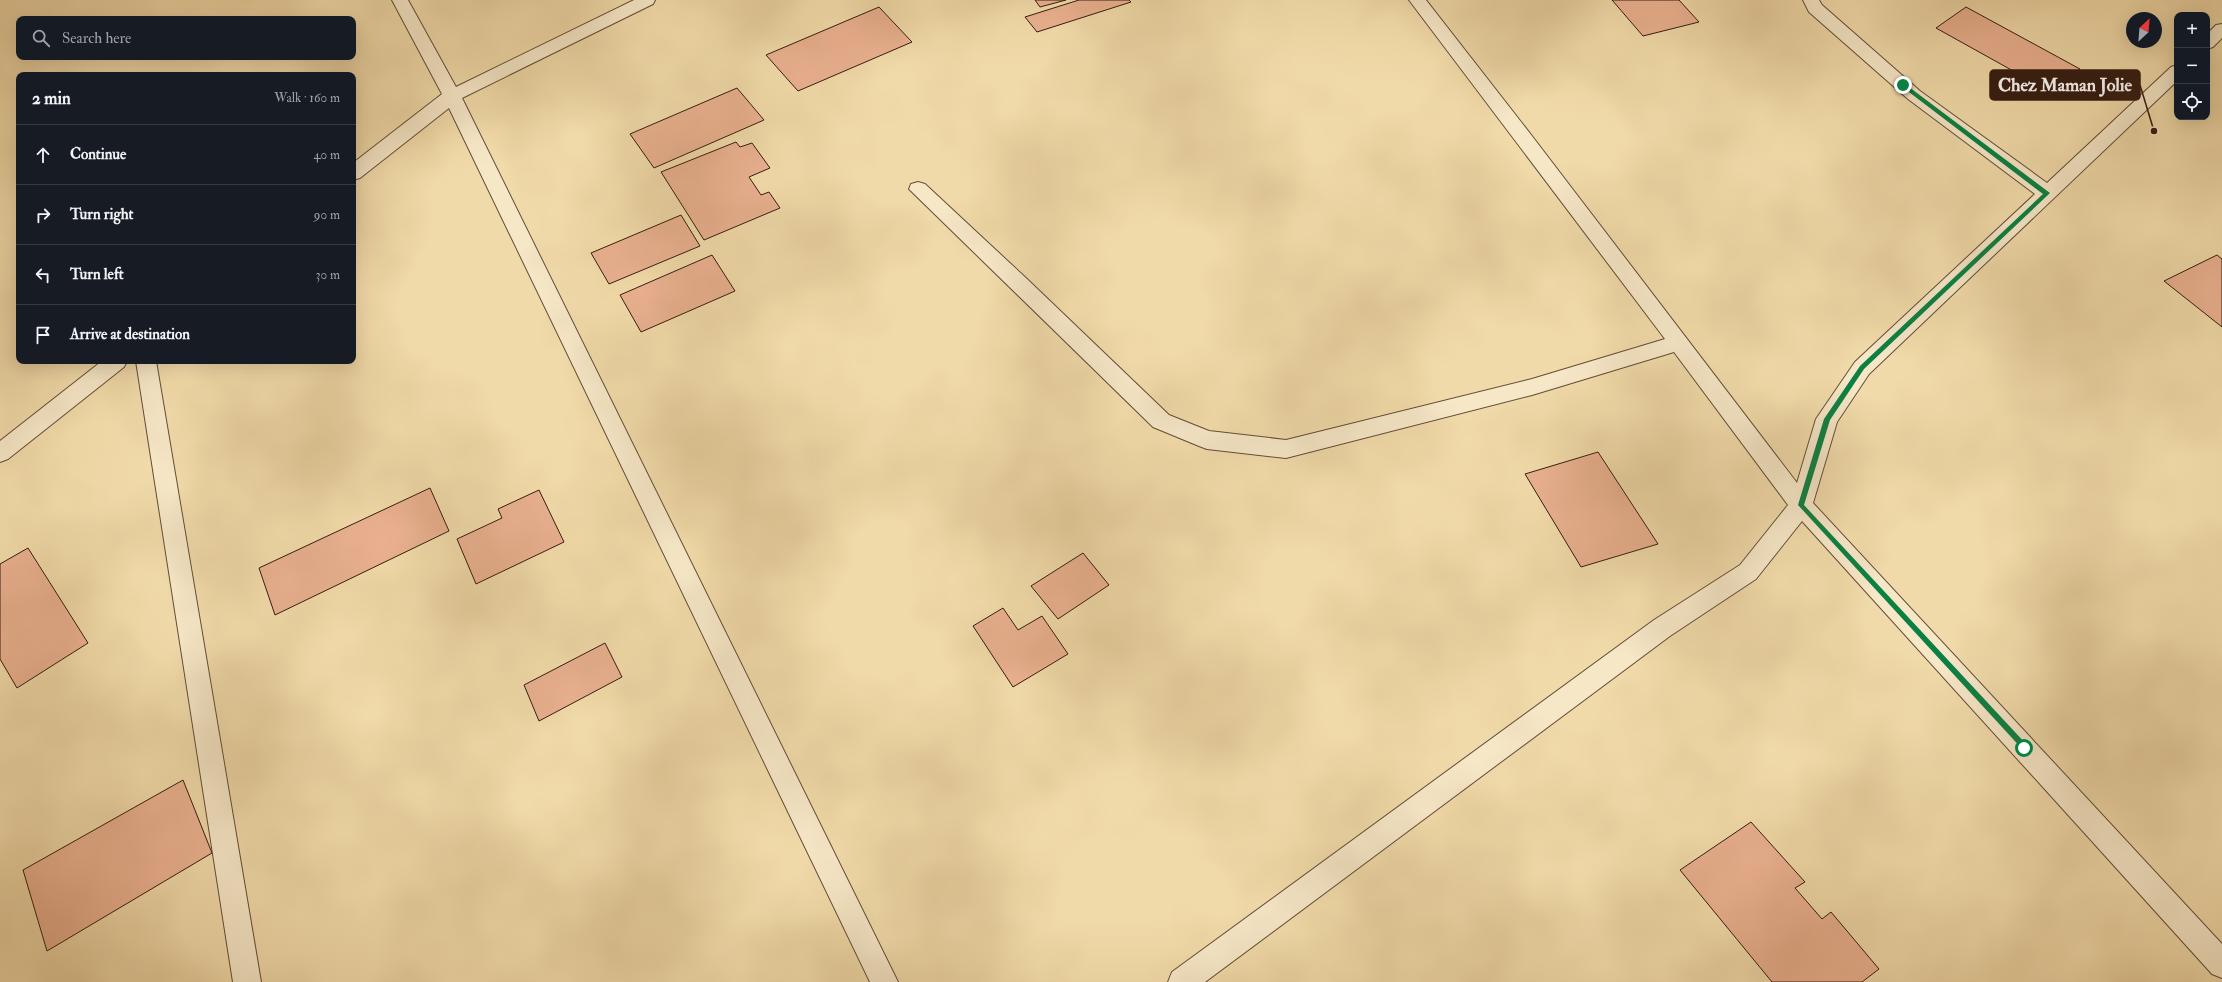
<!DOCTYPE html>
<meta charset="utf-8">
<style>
:root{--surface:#171b24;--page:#242831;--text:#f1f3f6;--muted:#9ea1a6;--line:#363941}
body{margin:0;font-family:"IM FELL Double Pica",serif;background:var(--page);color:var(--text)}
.controls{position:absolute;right:12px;top:12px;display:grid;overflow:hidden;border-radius:8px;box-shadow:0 4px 16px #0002}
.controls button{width:36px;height:36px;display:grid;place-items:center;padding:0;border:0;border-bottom:1px solid var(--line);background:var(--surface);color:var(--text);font:20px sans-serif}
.compass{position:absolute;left:2126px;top:12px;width:36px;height:36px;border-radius:50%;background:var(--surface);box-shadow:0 4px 16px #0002;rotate:26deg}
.stop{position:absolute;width:12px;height:12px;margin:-9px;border:3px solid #0b8043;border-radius:50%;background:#fff}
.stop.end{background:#0b8043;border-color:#fff;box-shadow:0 1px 4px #0008}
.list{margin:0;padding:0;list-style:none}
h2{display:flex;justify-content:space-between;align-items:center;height:52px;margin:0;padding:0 16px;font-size:17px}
h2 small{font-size:13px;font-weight:400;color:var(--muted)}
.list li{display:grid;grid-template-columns:26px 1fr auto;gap:12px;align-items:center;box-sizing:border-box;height:60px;padding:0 16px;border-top:1px solid var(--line)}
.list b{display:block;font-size:15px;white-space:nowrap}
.list em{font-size:13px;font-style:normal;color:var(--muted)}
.icon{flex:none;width:22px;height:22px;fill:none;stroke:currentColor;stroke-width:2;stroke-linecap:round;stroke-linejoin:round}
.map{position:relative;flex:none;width:2222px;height:982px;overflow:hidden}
.search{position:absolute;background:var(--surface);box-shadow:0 4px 16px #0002;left:16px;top:16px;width:340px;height:44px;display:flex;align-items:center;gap:10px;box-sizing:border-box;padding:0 14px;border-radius:8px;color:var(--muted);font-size:15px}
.panel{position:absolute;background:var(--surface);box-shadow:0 4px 16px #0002;left:16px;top:72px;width:340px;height:292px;border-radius:8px}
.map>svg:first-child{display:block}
</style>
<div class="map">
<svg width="2222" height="982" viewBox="0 0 2222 982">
<rect width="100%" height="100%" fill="#f1daa9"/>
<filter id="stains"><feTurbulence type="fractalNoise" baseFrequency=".005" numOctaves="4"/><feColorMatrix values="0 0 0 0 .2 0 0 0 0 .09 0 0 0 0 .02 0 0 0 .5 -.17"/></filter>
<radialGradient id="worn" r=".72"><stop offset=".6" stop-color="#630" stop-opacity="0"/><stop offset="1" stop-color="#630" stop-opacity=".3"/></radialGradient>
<path fill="#eab190" stroke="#331c12" d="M1035 0H1066L1040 7Z
M1079 0H1129L1131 2 1037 32 1025 17Z
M1612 0H1679L1699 22 1643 36Z
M879 7 912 42 798 91 766 55Z
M1966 7 2080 69 2051 92 1936 28Z
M737 88 764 120 654 168 630 134Z
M736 142 740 147 752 143 770 168 749 177 761 195 769 192 780 208 704 240 661 172Z
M681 215 700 246 609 284 591 253Z
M712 255 735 291 641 332 620 295Z
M2217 255 2222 259V327L2164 281Z
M1598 452 1658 544 1581 567 1525 474Z
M430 488 449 531 275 615 259 568Z
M539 490 564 542 476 584 457 539 502 518 498 509Z
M28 548 88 643 17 688 0 659V564Z
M1083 553 1109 585 1058 619 1031 586Z
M1003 608 1018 630 1042 616 1068 654 1013 687 973 626Z
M605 643 622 677 539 721 524 685Z
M183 780 212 853 47 951 23 870Z
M1751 822 1805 882 1795 888 1822 919 1831 912 1879 969 1862 982H1772L1680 870Z"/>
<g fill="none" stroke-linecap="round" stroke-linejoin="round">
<defs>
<path id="minor" d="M392 0H408L456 87 634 0H655L653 4 462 98 898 982H870L449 108 360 178 353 180V163L442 94Z
M1409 0H1426L1532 136 1797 483 1816 419 1855 362 2035 194 1908 99 1809 12 1803 0H1819L1822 5 1920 91 2047 183 2171 67 2177 65V81L1869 374 1837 422 1813 503 2222 944V978L2212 974 1802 521 1756 579 1670 636 1205 982H1168L1172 972 1654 620 1740 565 1788 505 1674 352 1532 395 1286 458 1207 449 1199 446 1153 427 909 189 911 184 918 182 925 184 1027 279 1169 415 1209 431 1286 440 1532 379 1665 339Z
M2222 24V38L2213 47 2207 49V34L2216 25Z
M102 361H127L124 367 8 459 0 462V441Z
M136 361H156L261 982H233Z"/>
</defs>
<use href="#minor" stroke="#624c38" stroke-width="2"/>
<use href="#minor" fill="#f6e7c7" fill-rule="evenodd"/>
</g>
<path fill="#0b8043" d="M1901 84H1905L2050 193 1864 369 1830 420 1804 505 2027 745 2028 748 2024 751 1798 505 1824 419 1860 366 2043 194 1901 86Z"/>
<path fill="none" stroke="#331c12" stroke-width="1.5" d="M2154 131L2140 85"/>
<circle fill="#331c12" stroke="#f6e7c7" stroke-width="1.5" cx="2154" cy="131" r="4"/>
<rect fill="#331c12" stroke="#331c12" stroke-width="1.5" x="1990" y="70" width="150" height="30" rx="4"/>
<g font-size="18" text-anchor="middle" font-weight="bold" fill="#fff">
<text x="2065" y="91">Chez Maman Jolie</text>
</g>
<rect width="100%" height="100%" filter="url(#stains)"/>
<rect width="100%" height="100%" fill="url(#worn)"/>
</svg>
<div class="controls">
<button>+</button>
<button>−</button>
<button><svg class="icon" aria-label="locate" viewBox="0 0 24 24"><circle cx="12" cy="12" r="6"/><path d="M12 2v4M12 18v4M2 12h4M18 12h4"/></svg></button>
</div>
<svg class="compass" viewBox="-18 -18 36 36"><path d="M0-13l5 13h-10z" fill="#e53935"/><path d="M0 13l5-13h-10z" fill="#9ea1a6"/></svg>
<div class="stop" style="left:2024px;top:748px"></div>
<div class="stop end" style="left:1903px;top:85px"></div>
<div class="search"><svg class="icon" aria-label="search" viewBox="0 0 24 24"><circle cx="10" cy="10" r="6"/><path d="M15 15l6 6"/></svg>Search here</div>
<section class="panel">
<h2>2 min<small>Walk · 160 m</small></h2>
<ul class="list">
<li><svg class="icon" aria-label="ahead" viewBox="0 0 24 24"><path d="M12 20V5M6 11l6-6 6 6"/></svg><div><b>Continue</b></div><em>40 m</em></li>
<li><svg class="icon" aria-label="right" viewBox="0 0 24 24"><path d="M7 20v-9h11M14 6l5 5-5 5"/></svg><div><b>Turn right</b></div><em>90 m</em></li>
<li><svg class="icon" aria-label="left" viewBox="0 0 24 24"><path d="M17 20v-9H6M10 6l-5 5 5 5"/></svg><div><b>Turn left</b></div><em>30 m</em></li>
<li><svg class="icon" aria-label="arrive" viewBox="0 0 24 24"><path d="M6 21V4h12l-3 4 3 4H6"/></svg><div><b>Arrive at destination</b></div></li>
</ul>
</section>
</div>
